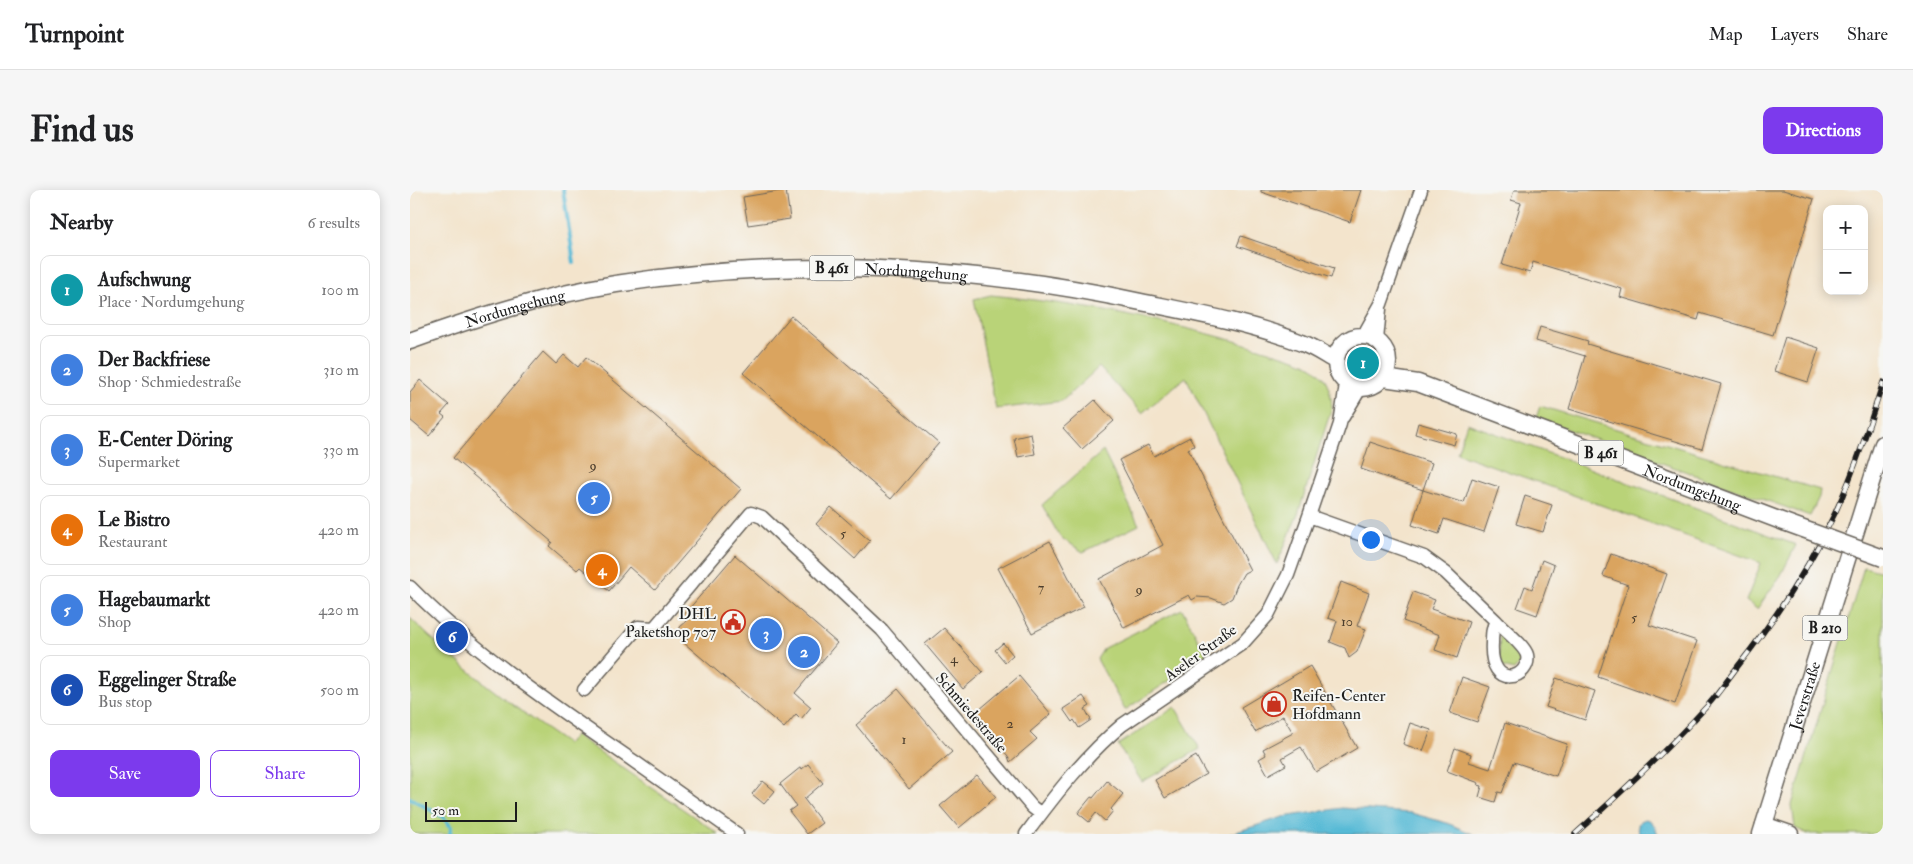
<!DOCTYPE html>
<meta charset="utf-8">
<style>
:root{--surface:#fff;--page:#f6f6f6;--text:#202124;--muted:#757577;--line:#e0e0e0;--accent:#7c3aed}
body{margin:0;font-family:"IM FELL Double Pica",serif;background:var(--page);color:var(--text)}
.controls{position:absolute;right:15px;top:15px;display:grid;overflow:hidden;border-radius:10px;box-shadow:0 2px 12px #0003}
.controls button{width:45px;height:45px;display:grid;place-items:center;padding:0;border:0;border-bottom:1px solid var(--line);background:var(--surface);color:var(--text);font:25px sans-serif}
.scale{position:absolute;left:15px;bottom:12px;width:92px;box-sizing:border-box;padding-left:5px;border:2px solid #1c1c1c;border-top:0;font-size:14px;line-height:18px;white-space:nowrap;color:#1c1c1c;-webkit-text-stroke:4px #f6f6f2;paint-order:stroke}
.you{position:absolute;left:960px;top:349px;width:18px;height:18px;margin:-12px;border:4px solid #fff;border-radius:50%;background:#1a73e8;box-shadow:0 0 0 8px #1a73e833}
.badge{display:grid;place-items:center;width:32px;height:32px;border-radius:50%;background:var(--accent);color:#fff;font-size:16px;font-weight:700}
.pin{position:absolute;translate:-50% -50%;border:2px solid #fff;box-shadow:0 1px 5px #0006}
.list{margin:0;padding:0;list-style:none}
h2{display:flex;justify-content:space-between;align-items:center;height:65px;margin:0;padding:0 20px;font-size:21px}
h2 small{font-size:16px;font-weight:400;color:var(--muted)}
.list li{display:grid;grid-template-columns:32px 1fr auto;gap:15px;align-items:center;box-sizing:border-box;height:70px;margin:0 10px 10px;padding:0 10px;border:1px solid var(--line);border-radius:10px}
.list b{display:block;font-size:19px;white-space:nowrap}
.list p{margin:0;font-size:16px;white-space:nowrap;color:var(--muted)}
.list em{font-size:16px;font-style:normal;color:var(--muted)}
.actions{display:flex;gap:10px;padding:15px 20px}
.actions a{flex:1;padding:11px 0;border:1px solid var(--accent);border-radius:10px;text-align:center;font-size:18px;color:var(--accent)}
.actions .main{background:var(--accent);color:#fff}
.map{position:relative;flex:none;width:1473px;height:644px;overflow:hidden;border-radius:10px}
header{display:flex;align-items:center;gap:30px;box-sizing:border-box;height:70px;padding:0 25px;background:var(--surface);border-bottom:1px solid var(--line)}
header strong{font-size:24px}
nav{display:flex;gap:28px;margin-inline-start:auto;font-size:18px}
.intro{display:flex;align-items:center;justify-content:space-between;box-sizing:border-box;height:120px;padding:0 30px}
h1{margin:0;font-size:35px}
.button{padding:12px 22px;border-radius:10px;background:var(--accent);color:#fff;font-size:18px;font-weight:700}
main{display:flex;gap:30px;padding:0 30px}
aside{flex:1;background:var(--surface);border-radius:10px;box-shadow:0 2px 12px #0003}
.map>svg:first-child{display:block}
</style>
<header>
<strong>Turnpoint</strong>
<nav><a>Map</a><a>Layers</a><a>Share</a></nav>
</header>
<div class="intro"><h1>Find us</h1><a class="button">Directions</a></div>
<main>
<aside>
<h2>Nearby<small>6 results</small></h2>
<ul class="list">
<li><span class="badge" style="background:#0f9aa8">1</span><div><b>Aufschwung</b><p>Place · Nordumgehung</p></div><em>100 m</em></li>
<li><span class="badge" style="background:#3f7fe0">2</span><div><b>Der Backfriese</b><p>Shop · Schmiedestraße</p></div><em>310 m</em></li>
<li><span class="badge" style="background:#3f7fe0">3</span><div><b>E-Center Döring</b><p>Supermarket</p></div><em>330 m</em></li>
<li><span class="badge" style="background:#e8710a">4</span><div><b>Le Bistro</b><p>Restaurant</p></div><em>420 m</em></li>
<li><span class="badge" style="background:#3f7fe0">5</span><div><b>Hagebaumarkt</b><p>Shop</p></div><em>420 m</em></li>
<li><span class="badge" style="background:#1a4fb4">6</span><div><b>Eggelinger Straße</b><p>Bus stop</p></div><em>500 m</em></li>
</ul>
<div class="actions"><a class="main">Save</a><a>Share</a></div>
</aside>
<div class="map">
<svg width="1473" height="644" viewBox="0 0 1473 644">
<rect width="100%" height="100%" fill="#f6f6f2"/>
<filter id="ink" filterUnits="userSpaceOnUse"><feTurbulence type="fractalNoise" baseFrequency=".02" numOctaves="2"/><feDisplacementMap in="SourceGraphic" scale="10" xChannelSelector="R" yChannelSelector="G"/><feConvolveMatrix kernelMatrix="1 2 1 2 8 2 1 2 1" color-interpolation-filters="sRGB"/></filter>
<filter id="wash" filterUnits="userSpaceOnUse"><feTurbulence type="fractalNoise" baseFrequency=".0096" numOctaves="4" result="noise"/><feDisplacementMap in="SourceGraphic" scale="20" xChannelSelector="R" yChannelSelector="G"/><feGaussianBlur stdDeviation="1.12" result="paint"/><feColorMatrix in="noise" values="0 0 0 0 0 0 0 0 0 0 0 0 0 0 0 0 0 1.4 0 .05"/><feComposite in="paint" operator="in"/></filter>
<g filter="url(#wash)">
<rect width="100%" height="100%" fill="#f3e4cc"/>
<path fill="#b9d378" stroke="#6a784a" d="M581 105C672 114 762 132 849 158 866 164 897 170 909 182 919 191 921 205 922 217L888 324 867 374 776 187 732 223 689 177 652 211 586 219 564 109Z
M1130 216 1410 300 1409 307 1400 326 1126 228Z
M1057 233 1386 355 1371 385 1347 419 1336 411 1351 373 1047 263Z
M693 261 729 335 673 362 650 347 632 315Z
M1454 377 1473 382V644H1398L1385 638 1382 615Z
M772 419 797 466 715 520 687 469 694 458Z
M0 428C48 475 102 516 157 554L165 545 309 644H0Z
M1090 443 1111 465 1110 473 1104 480 1093 477 1089 468Z
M765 517 790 559 732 592 708 555Z"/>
<path fill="#57bad6" stroke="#3a6b79" d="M932 618 1001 623 1037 633 1063 644H820L873 627Z
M1235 629C1243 630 1245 637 1248 644H1229L1228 635 1230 631Z"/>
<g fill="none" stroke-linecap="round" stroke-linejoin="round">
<path stroke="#57bad6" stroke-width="4" d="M153 0 164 73
M0 608 33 627 41 637 40 644"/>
</g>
<g id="blocks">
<path fill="#daa45f" d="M376 0 380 29 338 35 333 7Z
M851 0H951L940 32 851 2Z
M1104 0H1373L1404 9 1363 145 1290 123 1288 130 1210 107 1212 99 1123 72 1120 83 1092 75 1111 13 1101 10Z
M831 46 924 78 921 88 827 56Z
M381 126 529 253 481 309 333 183Z
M1130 137 1178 151 1177 154 1311 194 1292 259 1159 219 1175 166 1126 151Z
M1375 147 1409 158 1398 192 1364 181Z
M133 162 146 174 154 165 168 177 176 167 331 299 245 400 219 377 199 401 170 377 167 380 139 356 142 352 43 268Z
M10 190 39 215 31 224 35 227 19 246 0 230V202Z
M685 210 704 231 672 259 653 238Z
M1008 233 1047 244 1044 255 1005 244Z
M621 244 625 264 608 267 604 248Z
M780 247 784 256 778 259 840 380 834 383 827 395 822 408 814 413 801 408 787 407 782 410 779 405 714 438 689 389 753 355 709 270 738 255 744 266Z
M960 252 1022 273 1013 300 951 279Z
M1062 288 1089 297 1074 342 1034 329 1029 344 1002 335 1013 300 1054 313Z
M1115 306 1142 315 1133 342 1106 334Z
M421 317 460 351 445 369 406 334Z
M640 351 674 417 622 443 588 378Z
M1201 364 1257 384 1239 435 1287 451 1265 514 1188 487 1218 395 1193 386Z
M325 365 427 453 385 503 401 517 391 529 386 524 374 538 274 453 278 449 270 442V437L277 431 272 427Z
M1132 370 1144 375 1127 425 1107 418 1115 396 1122 399Z
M931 392 959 403 947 436 956 439 947 462 939 468 935 458 920 452 927 431 918 428Z
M1003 402 1025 410 1021 419 1059 432 1047 468 1025 460 1030 445 993 431Z
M534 438 573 482 553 499 515 454Z
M593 453 603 465 595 472 585 460Z
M900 476 947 558 906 582 891 557 872 568 876 575 858 585 849 569 856 565 853 559 883 543 873 526 845 542 831 517Z
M609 486 641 524 620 542 627 549 600 572 598 566 563 525Z
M1052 487 1080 497 1067 532 1040 523Z
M1146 488 1185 501 1175 530 1136 517Z
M488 499 542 562 499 599 446 535Z
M673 506 680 516 675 519 681 530 669 538 664 530 662 532 653 519Z
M1000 533 1021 540 1013 561 993 554Z
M1095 533 1157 554 1146 586 1104 572 1092 603 1088 602 1085 612 1069 607 1072 596 1068 595 1069 593 1037 581 1045 558 1061 564 1059 572 1080 579Z
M786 566 796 584 755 608 745 590Z
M398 574 413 593 394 609 412 633 397 644 379 621 386 616 370 594 391 577 392 579Z
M567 585 586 607 549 638 530 616Z
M353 591 365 601 354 614 342 604Z
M697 591 713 604 701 619 703 621 695 631 686 623 679 632 668 623 681 607 683 608Z"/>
</g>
</g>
<g filter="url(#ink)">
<use href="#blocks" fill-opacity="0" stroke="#67625a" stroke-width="1"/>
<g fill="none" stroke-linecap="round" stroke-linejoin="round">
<defs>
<path id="minor" d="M953 146 971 114 1011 0
M967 150 970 119
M933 227 950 199
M899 326 1014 367 1036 383 1086 431C1082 438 1082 445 1082 453 1079 503 1122 488 1117 465 1114 455 1093 439 1086 431
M0 397C67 465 147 518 225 572 259 596 293 620 327 644
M174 500 228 437 244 438 341 323 352 327 472 440 622 617 631 624
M616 644C645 605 675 566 712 535L833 453 858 425 878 385 899 326 930 234 936 194"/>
<g id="major">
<circle cx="952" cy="172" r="26"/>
<path id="s1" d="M0 151C67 127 136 105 206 94 380 67 559 75 731 112 785 123 841 133 892 153 904 157 915 165 926 171"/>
<path id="s2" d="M974 188 1008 193 1374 332"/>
<path d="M1354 635 1380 644"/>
<path id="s3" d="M1351 644 1473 254"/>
</g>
</defs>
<use href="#minor" stroke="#67625a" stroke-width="15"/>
<use href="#major" stroke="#67625a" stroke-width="19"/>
<use href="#minor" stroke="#fff" stroke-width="12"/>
<use href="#major" stroke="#fff" stroke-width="16"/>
<defs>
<path id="rail" d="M1165 644C1211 603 1256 561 1298 515 1309 503 1318 489 1328 476 1365 429 1399 378 1425 323 1445 280 1459 236 1473 192"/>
</defs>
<use href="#rail" stroke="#1c1c1c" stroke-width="5.5"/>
<use href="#rail" stroke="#f6f6f2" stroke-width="4" stroke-dasharray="11" stroke-linecap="butt"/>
<defs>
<path id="major-bridge" d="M1374 332 1473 368"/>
</defs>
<use href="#major-bridge" stroke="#67625a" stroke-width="19" stroke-linecap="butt"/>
<use href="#major-bridge" stroke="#fff" stroke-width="16"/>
</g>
</g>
<defs>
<symbol id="civic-ring" viewBox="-11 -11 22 22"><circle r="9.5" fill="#f6f6f2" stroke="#c8321e" stroke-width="1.5"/><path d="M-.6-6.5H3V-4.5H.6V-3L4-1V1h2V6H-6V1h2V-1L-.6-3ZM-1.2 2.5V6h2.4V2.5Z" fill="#c8321e"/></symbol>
<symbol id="shop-ring" viewBox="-11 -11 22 22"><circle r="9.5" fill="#f6f6f2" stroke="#c8321e" stroke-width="1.5"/><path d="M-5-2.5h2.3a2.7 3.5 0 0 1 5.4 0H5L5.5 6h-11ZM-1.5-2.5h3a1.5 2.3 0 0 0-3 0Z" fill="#c8321e"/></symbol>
</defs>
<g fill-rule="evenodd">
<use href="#civic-ring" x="309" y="418" width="28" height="28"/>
<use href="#shop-ring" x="850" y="500" width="28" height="28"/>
</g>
<g text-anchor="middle" stroke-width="4" stroke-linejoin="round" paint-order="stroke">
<g font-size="14" fill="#4c3e2d">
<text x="183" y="280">9</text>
<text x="433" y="348">5</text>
<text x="631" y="402">7</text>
<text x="729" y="404">9</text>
<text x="1224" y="432">5</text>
<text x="937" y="436">10</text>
<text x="544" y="473">4</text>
<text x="600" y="538">2</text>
<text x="494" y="554">1</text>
</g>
<g fill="#f6f6f2" stroke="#5d5d5c" stroke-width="1">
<rect x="399.5" y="65.5" width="45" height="25" rx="4"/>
<rect x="1168.5" y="250.5" width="45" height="25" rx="4"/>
<rect x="1392.5" y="425.5" width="45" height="25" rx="4"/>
</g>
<g font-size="15" font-weight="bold" fill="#1c1c1c">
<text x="422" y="83">B 461</text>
<text x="1191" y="268">B 461</text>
<text x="1415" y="443">B 210</text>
</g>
<g font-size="16" fill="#1c1c1c" stroke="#f6f6f2">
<text dy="6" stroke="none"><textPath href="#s1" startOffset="515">Nordumgehung</textPath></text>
<text dy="6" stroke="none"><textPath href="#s1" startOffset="110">Nordumgehung</textPath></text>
<text dy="6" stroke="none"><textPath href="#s2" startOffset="328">Nordumgehung</textPath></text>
<text transform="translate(790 462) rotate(-36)" y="6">Aseler Straße</text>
<text dy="6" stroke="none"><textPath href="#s3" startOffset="145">Jeverstraße</textPath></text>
<text transform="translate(562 522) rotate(49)" y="6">Schmiedestraße</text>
</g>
<g font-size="16" fill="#1c1c1c" stroke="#f6f6f2" text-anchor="end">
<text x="306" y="429">DHL<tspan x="306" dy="18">Paketshop 707</tspan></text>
<text x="882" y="511" text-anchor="start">Reifen-Center<tspan x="882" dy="18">Hofdmann</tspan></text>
</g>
</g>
</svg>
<div class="controls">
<button>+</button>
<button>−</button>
</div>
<div class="scale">50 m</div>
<div class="you"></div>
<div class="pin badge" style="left:953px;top:173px;background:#0f9aa8">1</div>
<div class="pin badge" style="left:394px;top:462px;background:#3f7fe0">2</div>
<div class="pin badge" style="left:356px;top:444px;background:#3f7fe0">3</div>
<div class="pin badge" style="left:192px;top:380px;background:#e8710a">4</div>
<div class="pin badge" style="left:184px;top:308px;background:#3f7fe0">5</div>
<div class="pin badge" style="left:42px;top:447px;background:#1a4fb4">6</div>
</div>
</main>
